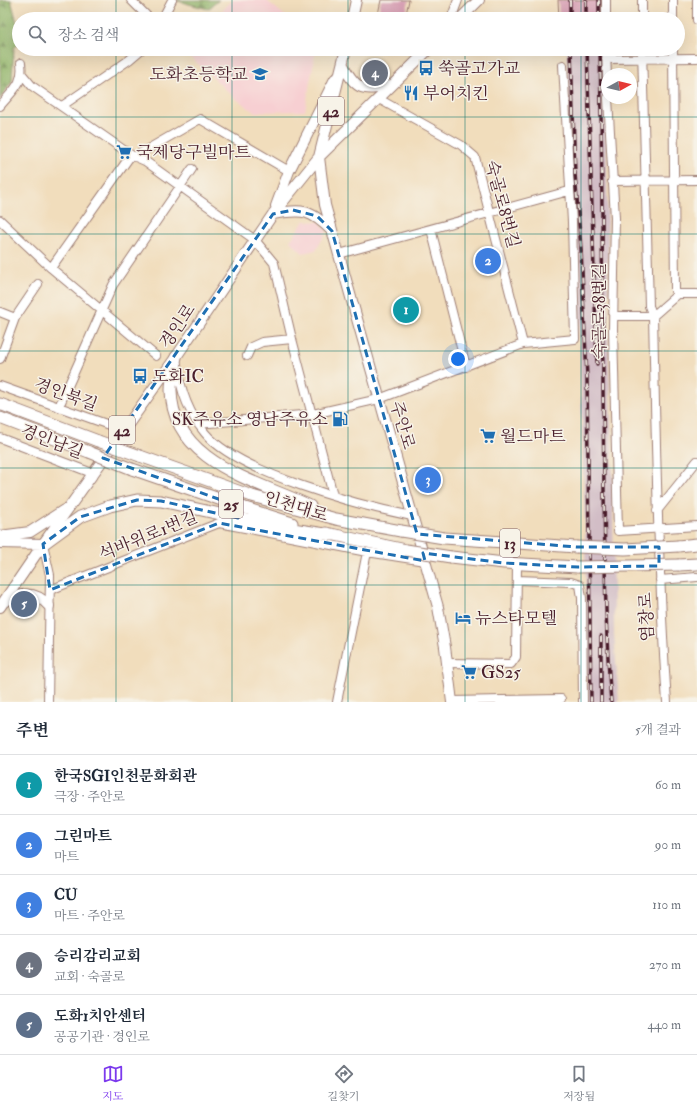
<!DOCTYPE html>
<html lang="ko">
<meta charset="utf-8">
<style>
:root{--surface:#fff;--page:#f6f6f7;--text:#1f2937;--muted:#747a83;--line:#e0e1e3;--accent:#7c3aed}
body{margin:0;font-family:"IM FELL Double Pica","Noto Serif KR",serif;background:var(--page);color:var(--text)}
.compass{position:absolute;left:601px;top:68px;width:36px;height:36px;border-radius:50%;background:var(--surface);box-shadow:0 4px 16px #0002;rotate:82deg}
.you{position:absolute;left:458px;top:359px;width:14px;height:14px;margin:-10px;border:3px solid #fff;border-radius:50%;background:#1a73e8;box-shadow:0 0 0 6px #1a73e833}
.badge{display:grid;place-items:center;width:26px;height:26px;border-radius:50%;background:var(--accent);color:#fff;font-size:13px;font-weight:700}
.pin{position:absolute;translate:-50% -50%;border:2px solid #fff;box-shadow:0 1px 4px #0006}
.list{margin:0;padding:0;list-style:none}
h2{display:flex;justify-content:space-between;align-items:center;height:52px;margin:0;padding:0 16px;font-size:17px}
h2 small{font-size:13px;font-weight:400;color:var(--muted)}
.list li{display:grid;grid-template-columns:26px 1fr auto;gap:12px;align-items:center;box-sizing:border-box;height:60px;padding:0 16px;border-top:1px solid var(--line)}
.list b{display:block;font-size:15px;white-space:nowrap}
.list p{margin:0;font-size:13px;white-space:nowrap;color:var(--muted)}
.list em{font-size:13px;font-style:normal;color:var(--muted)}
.icon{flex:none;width:22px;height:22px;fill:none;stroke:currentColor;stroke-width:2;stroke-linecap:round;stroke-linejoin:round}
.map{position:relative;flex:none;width:697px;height:702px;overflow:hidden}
.search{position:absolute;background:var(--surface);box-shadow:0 4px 16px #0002;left:12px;right:12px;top:12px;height:44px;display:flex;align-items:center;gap:10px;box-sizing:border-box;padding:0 14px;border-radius:22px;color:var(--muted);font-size:15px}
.sheet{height:352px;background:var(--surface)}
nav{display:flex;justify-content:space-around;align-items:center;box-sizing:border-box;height:56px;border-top:1px solid var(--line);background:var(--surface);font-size:11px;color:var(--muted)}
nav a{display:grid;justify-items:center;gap:2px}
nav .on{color:var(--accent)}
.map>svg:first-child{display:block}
</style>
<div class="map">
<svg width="697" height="702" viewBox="0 0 697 702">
<defs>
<pattern id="forest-firs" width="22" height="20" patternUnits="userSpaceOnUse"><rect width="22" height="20" fill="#90b368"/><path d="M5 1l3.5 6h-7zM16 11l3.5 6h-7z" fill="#789156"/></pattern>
</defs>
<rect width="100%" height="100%" fill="#f7f3e8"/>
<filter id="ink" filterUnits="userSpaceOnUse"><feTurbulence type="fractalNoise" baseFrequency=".025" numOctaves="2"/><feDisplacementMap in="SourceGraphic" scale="8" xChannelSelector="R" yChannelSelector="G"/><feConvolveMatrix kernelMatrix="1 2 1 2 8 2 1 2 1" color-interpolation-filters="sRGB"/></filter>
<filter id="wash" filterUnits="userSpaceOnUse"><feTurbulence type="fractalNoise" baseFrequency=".012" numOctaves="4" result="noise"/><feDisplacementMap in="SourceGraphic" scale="16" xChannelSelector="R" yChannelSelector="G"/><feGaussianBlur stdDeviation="0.9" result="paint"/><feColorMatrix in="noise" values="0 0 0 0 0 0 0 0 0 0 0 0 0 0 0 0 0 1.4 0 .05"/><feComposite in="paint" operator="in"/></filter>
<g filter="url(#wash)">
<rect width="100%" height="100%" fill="#f1ddbc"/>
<path fill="#f7cfd2" d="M233 0H266L289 19H213Z
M182 49H316L305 111 254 112 235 98Z
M304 221 320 222 327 231 316 250 303 253 290 241Z"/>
<path fill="#d2bdc6" d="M567 49H606L609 364 613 478 614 634 619 702H587L585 532 578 285 569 162Z"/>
<path fill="url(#forest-firs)" stroke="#6d694a" d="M0 0H11L19 30V43L14 48 12 81 0 99Z
M174 0H219L208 9Z"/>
<g id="blocks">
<path fill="#d59ab0" d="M381 0H409L405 19H377Z
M558 0H600V19H559Z"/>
</g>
</g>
<g filter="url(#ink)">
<use href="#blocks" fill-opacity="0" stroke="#9e7e74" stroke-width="1"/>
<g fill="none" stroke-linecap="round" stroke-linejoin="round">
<defs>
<path id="minor" d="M131 0 150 19
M606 0V19
M673 0V19
M697 0V20
M162 19 172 0
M451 19 458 0
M642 19V0
M606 49 607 78
M642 49 649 306 653 316C656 445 658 573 667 702
M673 49 675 291 678 294
M606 59 697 58
M22 74 32 86 131 155 145 161 255 240 274 263 292 339
M608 98 615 218 613 329 618 531 697 526
M379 99 461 145 475 157 523 344
M0 106C13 90 24 84 21 63
M62 106 129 60 142 49
M134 157 200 119 289 171
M612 181 697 180
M0 220 51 268 156 356
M431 229 466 367
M339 254 569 191
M51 268 131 155
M0 312 15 318
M615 316H653L678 294H697
M247 356 251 347 262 342 292 339 333 495
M0 359 15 318 38 284
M177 364C180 388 189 414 205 433 238 473 361 506 412 516
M0 386 123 430
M61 402 113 285 192 169
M198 424 313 414 379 399 523 344 575 339 572 222 563 65
M0 438 92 473
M657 511 697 461
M43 544 50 575 48 702
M517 580 571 582 580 585 582 598 583 702
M660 580 697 577
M50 590 219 523 367 552 425 561
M447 663 511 664 516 657 517 564
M452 701 561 699
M337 702 367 552"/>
<path id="major" d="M352 19 356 0
M460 19 479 0
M343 65C357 92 364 91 392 85
M319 157 325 205 438 607 445 647 452 702
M319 157 429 49
M276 206 289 171 335 79
M273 214C303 209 310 209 332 231
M0 536 30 532 64 510
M0 543 43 544
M6 601C22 592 36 591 49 606
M0 607 43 544 176 357 273 214 319 157 346 49"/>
<path id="highway" d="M176 357C174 367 171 379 171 390 172 463 258 481 310 506
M0 404 98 441
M0 418 89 452
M140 456 252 496 336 519 401 531
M132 469 245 508 292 523
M326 533 406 550
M444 538 576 547
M43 544 80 517 110 506 137 500 161 501 279 527 332 535
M678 546 697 544
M451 557 504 563 578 567
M679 565 697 564"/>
</defs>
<use href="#minor" stroke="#9e7e74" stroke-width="10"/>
<use href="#major" stroke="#9e7e74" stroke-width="12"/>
<use href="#highway" stroke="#9e7e74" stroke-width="13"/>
<use href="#minor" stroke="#fff" stroke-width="8"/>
<use href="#major" stroke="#fff" stroke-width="10"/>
<use href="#highway" stroke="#fff" stroke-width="11"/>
<defs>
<path id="rail" d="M570 0V19
M586 0V19
M599 0V19
M571 49 575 174 581 248 587 377 591 702
M587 49 597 364
M600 49C603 196 602 342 604 489 605 560 605 631 611 702
M601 636V702"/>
</defs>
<use href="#rail" stroke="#4a1f2b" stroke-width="3.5"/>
<use href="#rail" stroke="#f7f3e8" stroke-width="2" stroke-dasharray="6" stroke-linecap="butt"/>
<defs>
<path id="highway-bridge" d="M98 441 140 456
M89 452 132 469
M401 531 444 538
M576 547 625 549 678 546
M406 550 451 557
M578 567 679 565"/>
</defs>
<use href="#highway-bridge" stroke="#9e7e74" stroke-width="13" stroke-linecap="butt"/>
<use href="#highway-bridge" stroke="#fff" stroke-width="11"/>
</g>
</g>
<path fill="none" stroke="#1f6fb2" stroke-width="3" stroke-dasharray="8 5" stroke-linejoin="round" d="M293 210 317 216 332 231 417 534 576 547H659V566L578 567 504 563 423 553 425 561 219 523 50 590 43 544 80 517 137 500 161 501 238 518 241 507 103 458 273 214Z"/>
<path fill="none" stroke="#0f766e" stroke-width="1" stroke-opacity="0.55" d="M116 0V19M232 0V19M348 0V19M465 0V19M581 0V19M116 49V702M232 49V702M348 49V702M465 49V702M581 49V702M0 117H697M0 234H697M0 351H697M0 468H697M0 585H697"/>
<defs>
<symbol id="bus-bare" viewBox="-9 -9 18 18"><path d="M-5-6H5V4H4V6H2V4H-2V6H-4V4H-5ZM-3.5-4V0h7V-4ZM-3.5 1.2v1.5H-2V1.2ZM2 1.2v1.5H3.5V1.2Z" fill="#1f6fb2" stroke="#f7f3e8" stroke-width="2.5" paint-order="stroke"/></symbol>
<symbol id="school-bare" viewBox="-9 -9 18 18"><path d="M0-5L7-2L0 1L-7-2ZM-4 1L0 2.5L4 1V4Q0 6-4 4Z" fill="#1f6fb2" stroke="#f7f3e8" stroke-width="2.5" paint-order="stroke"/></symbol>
<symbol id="restaurant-bare" viewBox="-9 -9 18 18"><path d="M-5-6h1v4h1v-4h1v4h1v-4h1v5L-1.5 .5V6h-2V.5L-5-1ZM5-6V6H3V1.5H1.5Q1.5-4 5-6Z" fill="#1f6fb2" stroke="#f7f3e8" stroke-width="2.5" paint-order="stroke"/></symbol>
<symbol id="supermarket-bare" viewBox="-9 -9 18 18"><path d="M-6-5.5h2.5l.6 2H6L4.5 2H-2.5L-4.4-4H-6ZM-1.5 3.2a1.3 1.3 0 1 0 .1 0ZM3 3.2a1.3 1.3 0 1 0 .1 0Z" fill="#1f6fb2" stroke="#f7f3e8" stroke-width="2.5" paint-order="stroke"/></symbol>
<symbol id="fuel-bare" viewBox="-9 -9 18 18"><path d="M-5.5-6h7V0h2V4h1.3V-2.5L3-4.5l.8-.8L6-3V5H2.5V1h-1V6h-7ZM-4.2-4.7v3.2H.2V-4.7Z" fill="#1f6fb2" stroke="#f7f3e8" stroke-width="2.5" paint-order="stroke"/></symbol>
<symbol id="hotel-bare" viewBox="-9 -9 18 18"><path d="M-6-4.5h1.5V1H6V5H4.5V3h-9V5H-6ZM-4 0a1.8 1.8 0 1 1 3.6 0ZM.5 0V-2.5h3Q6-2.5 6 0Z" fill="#1f6fb2" stroke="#f7f3e8" stroke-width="2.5" paint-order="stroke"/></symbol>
</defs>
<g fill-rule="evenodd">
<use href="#bus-bare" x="415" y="57" width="22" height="22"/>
<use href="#school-bare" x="249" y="63" width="22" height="22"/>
<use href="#restaurant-bare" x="400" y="82" width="22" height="22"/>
<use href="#supermarket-bare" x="113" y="141" width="22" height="22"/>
<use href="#bus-bare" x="129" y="365" width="22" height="22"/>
<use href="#fuel-bare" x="329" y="408" width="22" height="22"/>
<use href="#supermarket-bare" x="477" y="425" width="22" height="22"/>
<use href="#hotel-bare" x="452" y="607" width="22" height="22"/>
<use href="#supermarket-bare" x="458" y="661" width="22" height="22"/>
</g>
<g text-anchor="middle" stroke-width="3" stroke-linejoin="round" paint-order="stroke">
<g fill="#f7f3e8" stroke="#7e5f64" stroke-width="1">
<rect x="318" y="97" width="26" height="28" rx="3"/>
<rect x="109" y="416" width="26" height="28" rx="3"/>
<rect x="219" y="490" width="24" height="28" rx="3"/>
<rect x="500" y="529" width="20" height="28" rx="3"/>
</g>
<g font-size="16" font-weight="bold" fill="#4a1f2b">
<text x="331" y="117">42</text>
<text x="122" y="436">42</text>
<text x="231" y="510">25</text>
<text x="510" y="549">13</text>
</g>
<g font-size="17" fill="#4a1f2b" stroke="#f7f3e8" text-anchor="start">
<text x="438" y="74">쑥골고가교</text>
<text x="248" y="80" text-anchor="end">도화초등학교</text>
<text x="423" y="99">부어치킨</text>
<text x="136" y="158">국제당구빌마트</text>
<text x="152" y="382">도화IC</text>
<text x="328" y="425" text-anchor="end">SK주유소 영남주유소</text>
<text x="500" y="442">월드마트</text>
<text x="475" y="624">뉴스타모텔</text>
<text x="481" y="678">GS25</text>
</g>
<g font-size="17" fill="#4a1f2b" stroke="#f7f3e8">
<text transform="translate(503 204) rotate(75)" y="6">숙골로8번길</text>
<text transform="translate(599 311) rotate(-90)" y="6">숙골로38번길</text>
<text transform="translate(177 326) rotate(-56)" y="6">경인로</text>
<text transform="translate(66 394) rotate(20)" y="6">경인북길</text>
<text transform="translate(403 425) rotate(74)" y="6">주안로</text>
<text transform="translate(52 441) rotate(21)" y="6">경인남길</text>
<text transform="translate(296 506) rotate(17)" y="6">인천대로</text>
<text transform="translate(148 535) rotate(-22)" y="6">석바위로1번길</text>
<text transform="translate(646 617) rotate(-93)" y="6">염창로</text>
</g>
</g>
</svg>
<svg class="compass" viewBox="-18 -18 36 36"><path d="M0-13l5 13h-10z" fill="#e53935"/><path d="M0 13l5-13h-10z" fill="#747a83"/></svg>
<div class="you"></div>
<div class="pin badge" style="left:406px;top:310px;background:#0f9aa8">1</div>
<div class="pin badge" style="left:488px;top:261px;background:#3f7fe0">2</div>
<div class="pin badge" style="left:428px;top:480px;background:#3f7fe0">3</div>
<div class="pin badge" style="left:375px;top:73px;background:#6b7280">4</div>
<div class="pin badge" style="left:24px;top:604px;background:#5c6f8a">5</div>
<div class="search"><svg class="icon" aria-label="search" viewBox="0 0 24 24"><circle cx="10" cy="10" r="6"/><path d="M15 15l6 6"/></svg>장소 검색</div>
</div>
<section class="sheet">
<h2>주변<small>5개 결과</small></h2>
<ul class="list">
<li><span class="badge" style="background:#0f9aa8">1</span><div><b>한국SGI인천문화회관</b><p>극장 · 주안로</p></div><em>60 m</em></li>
<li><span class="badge" style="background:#3f7fe0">2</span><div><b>그린마트</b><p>마트</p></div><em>90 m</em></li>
<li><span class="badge" style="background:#3f7fe0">3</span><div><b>CU</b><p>마트 · 주안로</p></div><em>110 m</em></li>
<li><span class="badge" style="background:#6b7280">4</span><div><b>승리감리교회</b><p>교회 · 숙골로</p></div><em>270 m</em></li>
<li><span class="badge" style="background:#5c6f8a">5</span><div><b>도화1치안센터</b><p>공공기관 · 경인로</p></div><em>440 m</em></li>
</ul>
</section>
<nav>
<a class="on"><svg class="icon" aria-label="map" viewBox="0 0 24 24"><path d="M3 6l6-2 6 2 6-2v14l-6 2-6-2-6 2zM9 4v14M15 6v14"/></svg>지도</a>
<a><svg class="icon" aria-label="directions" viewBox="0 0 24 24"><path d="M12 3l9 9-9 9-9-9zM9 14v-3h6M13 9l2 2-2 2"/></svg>길찾기</a>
<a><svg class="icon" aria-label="saved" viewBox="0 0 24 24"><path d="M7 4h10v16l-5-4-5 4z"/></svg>저장됨</a>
</nav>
